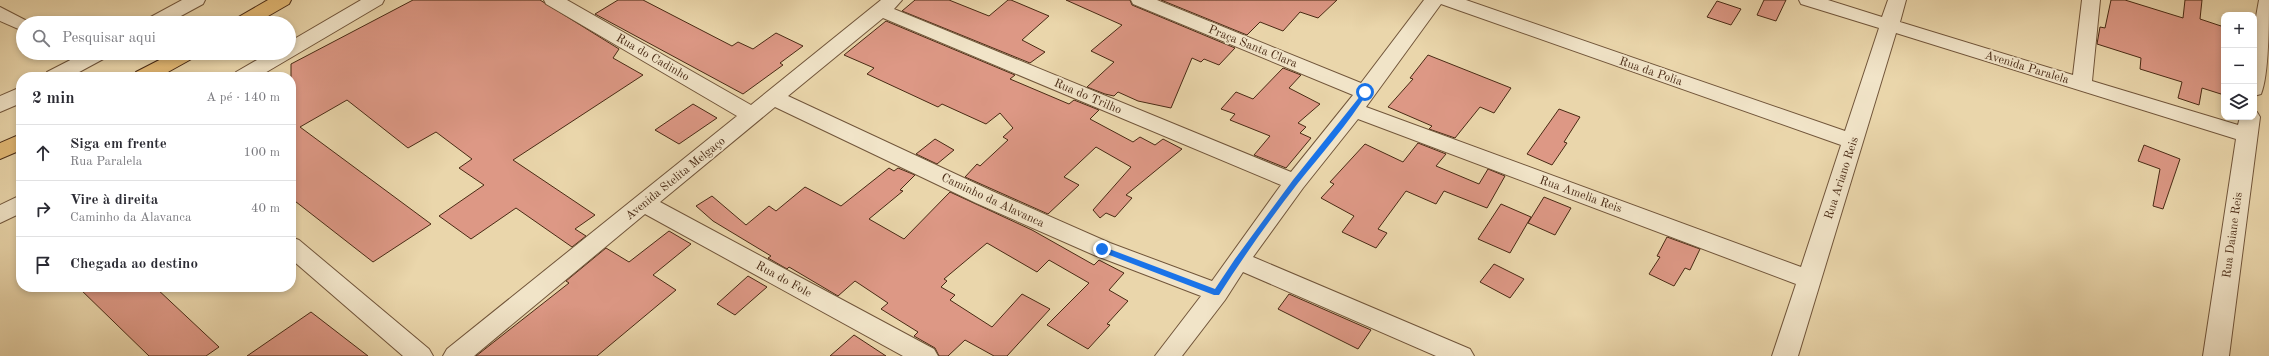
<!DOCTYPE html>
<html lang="pt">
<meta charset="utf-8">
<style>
:root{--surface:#fff;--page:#f7f7f7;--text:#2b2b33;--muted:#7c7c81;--line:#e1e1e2}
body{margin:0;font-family:"Old Standard TT",serif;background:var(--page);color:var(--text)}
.controls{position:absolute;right:12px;top:12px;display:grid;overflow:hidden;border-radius:8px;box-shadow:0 2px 6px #0003}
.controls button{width:36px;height:36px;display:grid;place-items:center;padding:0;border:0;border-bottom:1px solid var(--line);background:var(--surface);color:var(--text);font:20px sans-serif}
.stop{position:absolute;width:12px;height:12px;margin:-9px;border:3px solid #1a73e8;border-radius:50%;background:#fff}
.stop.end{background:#1a73e8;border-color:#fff;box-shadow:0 1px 4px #0008}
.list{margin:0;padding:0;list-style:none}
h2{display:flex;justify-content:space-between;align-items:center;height:52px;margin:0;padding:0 16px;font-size:17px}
h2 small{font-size:13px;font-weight:400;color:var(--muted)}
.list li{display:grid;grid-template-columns:26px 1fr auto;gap:12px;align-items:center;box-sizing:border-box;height:56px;padding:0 16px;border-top:1px solid var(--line)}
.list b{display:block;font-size:15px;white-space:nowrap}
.list p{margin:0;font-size:13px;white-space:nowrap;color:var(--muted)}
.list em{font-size:13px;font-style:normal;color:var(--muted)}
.icon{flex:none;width:22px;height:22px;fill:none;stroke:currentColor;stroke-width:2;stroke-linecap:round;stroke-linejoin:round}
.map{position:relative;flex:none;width:2269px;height:356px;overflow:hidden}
.search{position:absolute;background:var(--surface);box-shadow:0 2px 6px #0003;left:16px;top:16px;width:280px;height:44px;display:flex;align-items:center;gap:10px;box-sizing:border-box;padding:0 14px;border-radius:22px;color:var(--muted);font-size:15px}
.panel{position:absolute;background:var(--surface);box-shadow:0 2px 6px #0003;left:16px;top:72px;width:280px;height:220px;border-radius:16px}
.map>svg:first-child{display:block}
</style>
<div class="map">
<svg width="2269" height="356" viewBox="0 0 2269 356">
<rect width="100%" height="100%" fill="#ead6ab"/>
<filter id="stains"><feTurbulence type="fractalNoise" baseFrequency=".005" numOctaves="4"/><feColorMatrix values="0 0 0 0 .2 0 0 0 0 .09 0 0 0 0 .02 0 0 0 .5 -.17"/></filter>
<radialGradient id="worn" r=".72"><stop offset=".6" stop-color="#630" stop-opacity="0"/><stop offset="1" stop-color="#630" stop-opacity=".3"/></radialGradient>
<path fill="#dd9885" stroke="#492a14" d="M413 0H540L619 49 613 58 643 75 513 160 595 215 575 229 586 236 572 247 516 208 471 239 439 216 484 185 459 168 472 159 436 132 408 148 347 100 300 127 431 224 373 262 291 198V64Z
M618 0H643L732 46 738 42 753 49 776 33 803 46 780 63 783 65 743 94 595 14Z
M915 0H949L989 16 1008 0H1011L1049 16 1022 40 1045 52 1030 63 902 11Z
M1066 0H1130L1132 5 1235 48 1219 65 1204 59 1201 62 1192 58 1171 108 1138 101 1118 92 1114 96 1105 94 1087 87 1114 62 1091 51 1122 25Z
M1161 0H1337L1318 18 1300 12 1283 31 1260 22 1247 35Z
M1764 0H1786L1776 21 1757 15Z
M2111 0H2125L2183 18 2185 0H2202L2200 19 2224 27V95L2202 88 2199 105 2178 98 2182 82 2140 69 2141 58 2097 44 2100 27 2105 28Z
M1717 1 1741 9 1731 25 1707 17Z
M886 21 1015 75 1010 79 1069 104 1074 100 1099 110 1090 119 1133 142 1140 137 1155 145 1163 139 1182 149 1126 195 1132 198 1115 217 1106 213 1100 218 1093 210 1131 167 1096 147 1064 177 1079 185 1048 214 965 177 977 164 980 166 1008 140 1003 137 1013 128 1000 113 986 124 942 104 938 107 867 74 874 68 844 55Z
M1428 55 1511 88 1494 113 1480 107 1455 138 1429 129 1432 126 1388 107 1413 79 1410 78Z
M1283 68 1301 75 1289 88 1320 104 1298 123 1306 127 1300 133 1311 138 1286 168 1254 155 1270 136 1230 120 1235 114 1221 109 1236 92 1253 99Z
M693 104 717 118 679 144 655 130Z
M1559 109 1580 117 1564 142 1567 143 1552 165 1527 154Z
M935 139 954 150 937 164 916 154Z
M1418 143 1446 154 1436 166 1479 184 1488 169 1505 176 1487 208 1444 191 1436 204 1406 191 1378 229 1387 233 1376 248 1342 232 1354 216 1321 198 1334 184 1330 182 1365 144 1403 162Z
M2144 145 2180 159 2163 209 2153 206 2160 169 2138 161Z
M889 168 894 171 898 168 915 175 900 190 903 191 869 219 904 239 950 192 1032 230 1094 265 1099 260 1124 273 1109 290 1128 301 1107 324 1110 325 1088 349 1047 325 1089 283 1049 260 1037 272 987 243 944 279 947 281 941 287 955 295 950 300 992 327 1022 294 1050 309 1007 356H994L965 340 948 356H939L935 348 914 336 918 332 881 309 888 303 855 281 838 296 789 267 787 269 768 258 771 256 713 221 696 206 712 196 746 225 769 206 776 211 805 187 841 206Z
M1544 197 1571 208 1555 235 1528 223Z
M1501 204 1531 217 1510 253 1478 239Z
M669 231 691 244 653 275 676 290 597 356H476L569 283 566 281 606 248 629 262Z
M1667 237 1700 249 1690 270 1685 268 1674 286 1649 274 1660 257 1657 256Z
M1494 264 1524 279 1510 298 1480 282Z
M748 276 767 287 735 315 717 304Z
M78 287H155L219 347 206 356H149Z
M1289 294 1371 330 1358 349 1278 309Z
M311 312 368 356H247Z
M854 335 886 356H830Z"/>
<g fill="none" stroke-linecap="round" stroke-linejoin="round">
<defs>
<path id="street" d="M182 0H205L203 4 168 23H144L147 19Z
M361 0H384L382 4 258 77H233L236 72 269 53H289V42Z
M544 0H567L751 105 881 0H902L894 9 1291 172 1353 95 1133 4 1131 0H1157L1361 83 1424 0H1466L1845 131 1879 28 1801 4 1799 0H1828L1882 17 1888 0H1906L1900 22 2073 75 2082 0H2100L2092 81 2238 125 2240 117H2254V111L2257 112 2260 117 2229 356H2203L2236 139 1896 33 1798 356H1772L1796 284 1358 119 1303 188 1253 257 1470 349 1474 356H1436L1243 272 1225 300 1182 356H1155L1201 296 1094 255 976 203 775 107 660 202 934 349 938 356H903L645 214 474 356H443L447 349 737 116 546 4ZM1441 4 1841 145 1801 267 1366 107ZM883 18 1281 185 1212 281 1110 243 992 191 788 96Z
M2259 0H2269C2269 23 2269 75 2261 94L2254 96V28Z
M0 7 31 23H23V31L0 21Z
M84 53H110L107 57 70 77H44L47 72Z
M21 87V103L0 112V96Z
M21 195V213L0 223V205Z
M291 237 299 240 429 349 433 356H403L291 259Z"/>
<path id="highway" d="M268 0H291L289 4 256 23H232L235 19Z
M173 53H198L195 57 159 77H133L136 72Z
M21 134V150L0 159V143Z"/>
</defs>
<use href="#street" stroke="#71553a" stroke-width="2"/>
<use href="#highway" stroke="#492a14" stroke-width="2"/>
<use href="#street" fill="#f1e4c8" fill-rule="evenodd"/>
<use href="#highway" fill="#e5bb76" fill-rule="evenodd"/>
</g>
<path fill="#1a73e8" d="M1365 90 1368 92C1348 124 1322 153 1298 183 1270 219 1244 256 1219 295H1214L1099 251V247H1104L1215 289 1235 259 1293 180Z"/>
<g text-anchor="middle" stroke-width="4" stroke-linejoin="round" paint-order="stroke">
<g font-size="12" fill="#492a14" stroke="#f1e4c8">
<text transform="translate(1253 46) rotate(22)" y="4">Praça Santa Clara</text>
<text transform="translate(653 57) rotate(30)" y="4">Rua do Cadinho</text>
<text transform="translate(2027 67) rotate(17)" y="4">Avenida Paralela</text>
<text transform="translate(1651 71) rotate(19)" y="4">Rua da Polia</text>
<text transform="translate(1088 96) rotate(23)" y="4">Rua do Trilho</text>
<text transform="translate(675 178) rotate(-39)" y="4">Avenida Stelita Melgaço</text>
<text transform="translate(1841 178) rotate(-72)" y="4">Rua Ariano Reis</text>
<text transform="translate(1581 194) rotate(20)" y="4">Rua Amelia Reis</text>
<text transform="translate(993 200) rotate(25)" y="4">Caminho da Alavanca</text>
<text transform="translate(2232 235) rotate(-82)" y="4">Rua Daiane Reis</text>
<text transform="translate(784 279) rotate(29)" y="4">Rua do Fole</text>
</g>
</g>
<rect width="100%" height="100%" filter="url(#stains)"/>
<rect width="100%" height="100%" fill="url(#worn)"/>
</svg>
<div class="controls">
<button>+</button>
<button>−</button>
<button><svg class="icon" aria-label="layers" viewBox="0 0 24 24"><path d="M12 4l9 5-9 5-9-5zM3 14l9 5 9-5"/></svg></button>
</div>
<div class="stop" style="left:1365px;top:92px"></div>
<div class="stop end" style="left:1102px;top:249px"></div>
<div class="search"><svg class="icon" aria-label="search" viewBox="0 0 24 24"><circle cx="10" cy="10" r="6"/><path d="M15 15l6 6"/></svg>Pesquisar aqui</div>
<section class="panel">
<h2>2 min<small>A pé · 140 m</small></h2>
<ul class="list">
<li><svg class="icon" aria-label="ahead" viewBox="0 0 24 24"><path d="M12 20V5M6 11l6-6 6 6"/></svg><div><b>Siga em frente</b><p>Rua Paralela</p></div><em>100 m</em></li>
<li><svg class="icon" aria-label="right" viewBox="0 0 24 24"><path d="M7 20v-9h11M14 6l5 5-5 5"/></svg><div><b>Vire à direita</b><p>Caminho da Alavanca</p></div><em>40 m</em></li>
<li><svg class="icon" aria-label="arrive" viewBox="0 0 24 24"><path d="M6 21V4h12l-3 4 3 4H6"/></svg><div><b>Chegada ao destino</b></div></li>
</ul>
</section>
</div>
